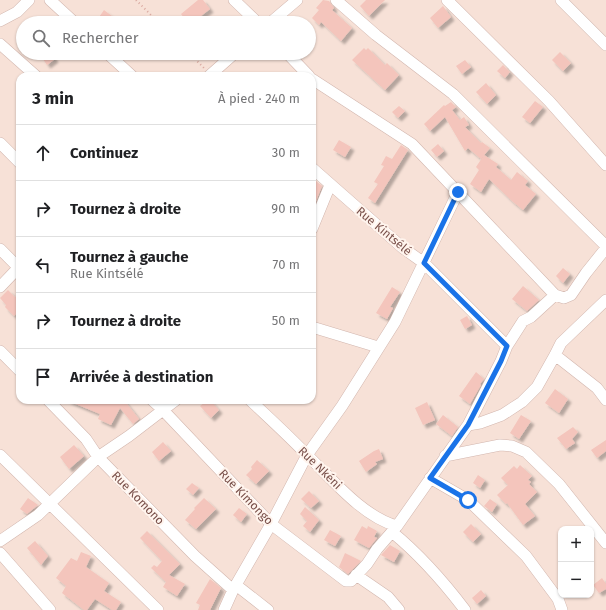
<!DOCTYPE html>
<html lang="fr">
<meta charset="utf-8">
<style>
:root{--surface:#fff;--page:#f2f2f2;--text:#202124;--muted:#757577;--line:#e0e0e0}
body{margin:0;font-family:"Fira Sans",sans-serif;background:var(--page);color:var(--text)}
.controls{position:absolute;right:12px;bottom:12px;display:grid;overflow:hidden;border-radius:8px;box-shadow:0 1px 3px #0004}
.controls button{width:36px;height:36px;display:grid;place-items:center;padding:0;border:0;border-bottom:1px solid var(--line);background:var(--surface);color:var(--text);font:20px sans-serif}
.stop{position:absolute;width:12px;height:12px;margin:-9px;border:3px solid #1a73e8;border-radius:50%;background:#fff}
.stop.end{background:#1a73e8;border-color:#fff;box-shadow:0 1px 4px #0008}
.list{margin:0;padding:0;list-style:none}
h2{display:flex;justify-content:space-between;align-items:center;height:52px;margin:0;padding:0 16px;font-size:17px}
h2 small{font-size:13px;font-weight:400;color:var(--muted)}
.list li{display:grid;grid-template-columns:26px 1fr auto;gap:12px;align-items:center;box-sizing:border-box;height:56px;padding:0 16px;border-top:1px solid var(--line)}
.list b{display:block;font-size:15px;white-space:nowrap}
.list p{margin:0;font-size:13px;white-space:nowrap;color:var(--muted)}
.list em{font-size:13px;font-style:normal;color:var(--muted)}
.icon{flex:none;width:22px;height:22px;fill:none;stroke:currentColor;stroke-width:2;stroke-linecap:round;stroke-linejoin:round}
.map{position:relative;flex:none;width:606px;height:610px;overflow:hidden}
.search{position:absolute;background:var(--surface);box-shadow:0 1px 3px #0004;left:16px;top:16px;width:300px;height:44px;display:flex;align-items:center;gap:10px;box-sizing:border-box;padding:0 14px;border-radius:22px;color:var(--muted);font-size:15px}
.panel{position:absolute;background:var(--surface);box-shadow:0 1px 3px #0004;left:16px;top:72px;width:300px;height:332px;border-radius:12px}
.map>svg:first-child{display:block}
</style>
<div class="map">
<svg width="606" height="610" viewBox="0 0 606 610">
<defs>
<filter id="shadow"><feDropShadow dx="3.5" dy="3.5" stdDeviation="1" flood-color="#0004"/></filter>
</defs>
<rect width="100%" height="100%" fill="#fdefe6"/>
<path fill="#f7e1d7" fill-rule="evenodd" d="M0 0H606V610H0ZM23 23H309V53H23ZM20 76H312V400H20ZM561 529H591V595H561Z"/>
<path fill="#f4c5bc" filter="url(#shadow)" d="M198 0H203L210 9 192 23H188L181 14Z
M323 0 329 1 334 8 332 10 352 28 341 41 321 22 319 25 312 18 319 10 316 8Z
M366 0H385L369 16 360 6Z
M443 6 451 17 438 28 430 18Z
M104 10 121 23H95Z
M364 48 366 50 368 48 385 65 387 63 399 75 385 90 352 60Z
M560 52 571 63 563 71 552 60Z
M46 53H51L55 59 47 65 41 56Z
M465 60 471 67 462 74 456 66Z
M503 65 510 72 505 78 497 71Z
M486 83 496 95 487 104 476 92Z
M535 101 543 107 530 123 522 117Z
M451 102 456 107 452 110 460 120 464 117 469 125 465 127 481 143 482 142 490 148 481 159 468 148 465 151 445 117 430 131 424 124 444 105 445 106Z
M399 106 405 111 398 118 392 112Z
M339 140 351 147 345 157 333 150Z
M438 144 444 151 437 157 431 150Z
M401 145 408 150 375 203 368 198 378 184 374 182 384 166 381 165 386 156 392 159Z
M484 155 498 164 496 167 511 180 517 172 528 181 525 185 536 194 523 210 512 201 489 179 481 192 470 184 479 170 476 167Z
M316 181 322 186 312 211V189Z
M563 268 570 274 563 283 556 276Z
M523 286 539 300 527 311 512 299Z
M392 287 400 292 390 307 393 308 387 319 376 313Z
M8 290 15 297 20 293V311L14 316 5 307 6 305 0 298Z
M467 316 472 325 465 329 460 320Z
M476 372 484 379 480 384 481 385 470 404 459 396Z
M555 389 568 399 559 413 545 403Z
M66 400H124L139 419 133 424 120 408 111 425 98 419 100 414Z
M208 400H210L219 410 211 418 200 406Z
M427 402 435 420 423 425 415 408Z
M443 415 458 427 452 436 436 424Z
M521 415 531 421 519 439 510 433Z
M573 427 578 432 572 439 575 443 566 449 557 438Z
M606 440V451L597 458 591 450Z
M163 442 171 451 159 461 152 452Z
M74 445 84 456 69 469 60 457Z
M379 449 383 459 375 462 377 464 366 472 359 461 374 451Z
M257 460 269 471 256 484 246 475 252 469 251 467Z
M520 465 532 476 528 480 531 482 529 484 537 492 525 504 535 516 523 525 507 503 506 504 497 495 508 485 501 478 514 466 517 469Z
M478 475 485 480 480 488 473 483Z
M192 483 199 488 193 495 186 489Z
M309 491 319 501 311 508 301 499Z
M28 498 38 505 27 514 20 509Z
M204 498 216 509 196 529 185 520 195 509 194 508Z
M490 499 497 504 492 512 484 506Z
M305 507 319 520 310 532 303 526 307 521 300 514Z
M239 508 247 514 241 522 233 515Z
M471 524 481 534 473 542 463 532Z
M362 526 367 529 368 526 377 531 374 537 377 538 369 548 354 540Z
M330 530 341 536 335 546 324 540Z
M147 531 180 564 169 575 185 584 177 596 163 587 166 582 151 568 154 565 157 567 162 561 140 538Z
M35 541 48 556 41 565 27 548Z
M390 545 400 551 394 562 381 555Z
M81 552 91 556 86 567 109 583 104 591 121 602 116 610H112L95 599 87 610H84L62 593 66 586 56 578 71 558 77 561Z
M345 553 361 561 348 574 339 567Z
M602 578 606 584V589L599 593 593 585Z
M210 579 221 588 210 610H198L200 605 196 603Z
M481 590 486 596 477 604 472 598Z"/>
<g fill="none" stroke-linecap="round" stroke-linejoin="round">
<defs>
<path id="minor" d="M50 0 75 23
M234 0 258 23
M336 0 376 35 453 94 606 246
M447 0 549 101 606 165
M561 0 606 45
M0 21 17 12 29 0
M270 23 297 0
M0 44 36 76
M107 53 132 76
M287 53 309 76
M209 76 235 53
M312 79 412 144 555 295 564 298 571 295 586 273 606 248
M0 143 20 163
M312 168 403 248 424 263 507 346
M312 229 330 185
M0 249 20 269
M0 287 20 266
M312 327 378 347
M0 351 20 371
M555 355 597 388 606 400
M48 400 86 439 98 457 195 556 233 590
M152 400 162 409 271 524 346 581H351L367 564 377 549 397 526 468 425 501 361 507 346 523 321 531 317 555 295
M250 400C269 418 289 436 307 455 332 479 363 517 397 526
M468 425 480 423 502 415 522 402 537 387 555 355 561 343 606 300
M0 455 158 610
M445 456 500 445 512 446 526 452 559 484 606 543
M430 478 468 500 526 556 558 599 562 610
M392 532C420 555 443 581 465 610
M0 541 38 515 98 457 129 436 176 400
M0 553 50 610
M356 575 388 597 399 610
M236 585 268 610
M224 610 233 590 271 524 307 455 342 406 395 322 458 192"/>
</defs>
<use href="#minor" stroke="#d2b6ae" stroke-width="12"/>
<path stroke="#d9a89f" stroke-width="2" stroke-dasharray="1 3" stroke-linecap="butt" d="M136 0 159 23
M189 53 204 68"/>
<use href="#minor" stroke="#fff" stroke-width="11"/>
</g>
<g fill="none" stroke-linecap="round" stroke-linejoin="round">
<path stroke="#1a73e8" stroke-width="5" d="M458 192 424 263 507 346 501 361 468 425 430 478 468 500"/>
</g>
<g text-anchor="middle" stroke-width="4" stroke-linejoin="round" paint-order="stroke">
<g font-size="12" fill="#784f49" stroke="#fff4ed">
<text transform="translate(384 231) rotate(40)" y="4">Rue Kintsélé</text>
<text transform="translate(320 468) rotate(44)" y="4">Rue Nkéni</text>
<text transform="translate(246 497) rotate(46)" y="4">Rue Kimongo</text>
<text transform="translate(138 498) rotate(46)" y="4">Rue Komono</text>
</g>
</g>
</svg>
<div class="controls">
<button>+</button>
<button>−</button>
</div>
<div class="stop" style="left:468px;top:500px"></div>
<div class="stop end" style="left:458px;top:192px"></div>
<div class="search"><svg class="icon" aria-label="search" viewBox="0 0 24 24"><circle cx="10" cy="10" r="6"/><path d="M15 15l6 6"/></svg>Rechercher</div>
<section class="panel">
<h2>3 min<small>À pied · 240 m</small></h2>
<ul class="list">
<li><svg class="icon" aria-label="ahead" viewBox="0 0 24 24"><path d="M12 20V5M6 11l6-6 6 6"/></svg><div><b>Continuez</b></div><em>30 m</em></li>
<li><svg class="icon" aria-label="right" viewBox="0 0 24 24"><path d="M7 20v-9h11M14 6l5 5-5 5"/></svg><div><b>Tournez à droite</b></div><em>90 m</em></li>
<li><svg class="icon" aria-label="left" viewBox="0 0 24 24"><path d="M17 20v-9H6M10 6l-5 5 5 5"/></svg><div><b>Tournez à gauche</b><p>Rue Kintsélé</p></div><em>70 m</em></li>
<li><svg class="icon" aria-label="right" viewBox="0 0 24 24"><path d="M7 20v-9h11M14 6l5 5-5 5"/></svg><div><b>Tournez à droite</b></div><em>50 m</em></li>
<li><svg class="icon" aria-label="arrive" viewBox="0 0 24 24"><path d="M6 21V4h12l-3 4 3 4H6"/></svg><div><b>Arrivée à destination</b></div></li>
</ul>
</section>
</div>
